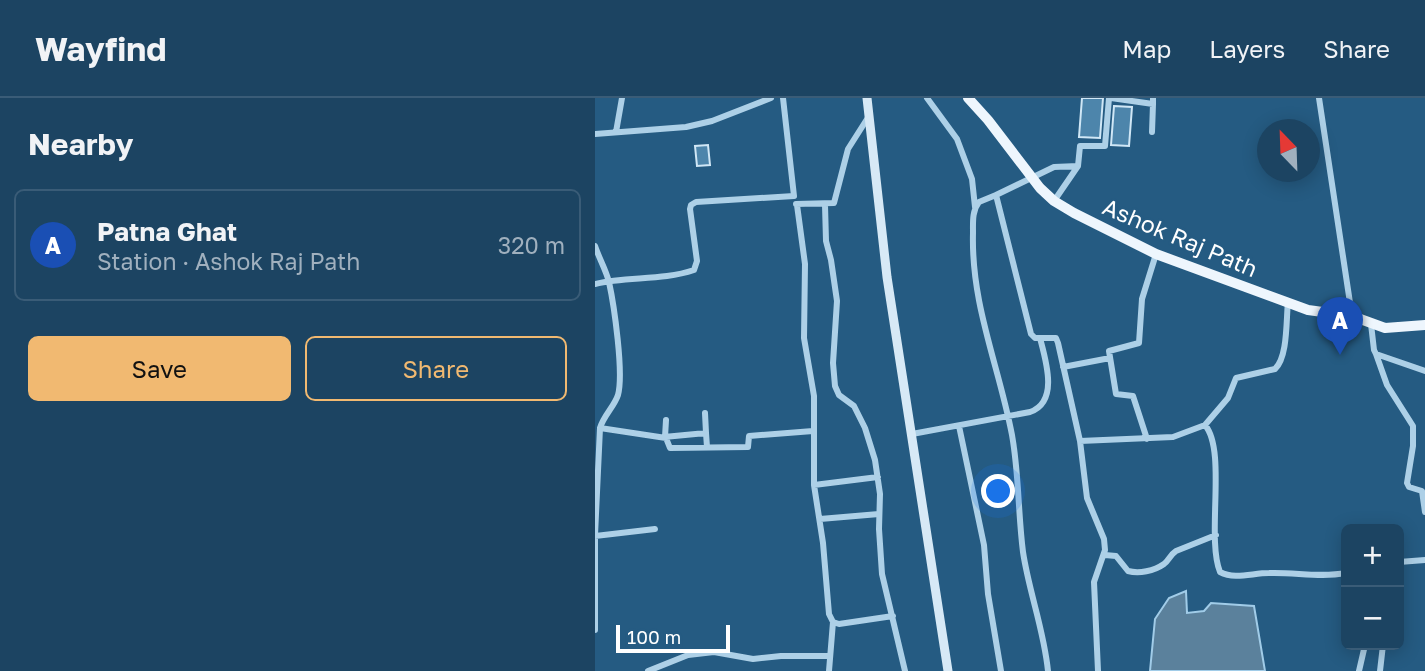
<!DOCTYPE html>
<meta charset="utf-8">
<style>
:root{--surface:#1c4462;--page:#254b68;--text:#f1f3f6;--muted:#a0b0be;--line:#3a5c77;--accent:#f1b971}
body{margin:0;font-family:"Golos Text",sans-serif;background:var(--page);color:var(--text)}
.controls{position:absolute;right:21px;bottom:21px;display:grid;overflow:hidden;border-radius:10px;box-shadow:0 4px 18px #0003}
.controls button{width:63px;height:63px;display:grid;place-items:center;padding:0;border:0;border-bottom:2px solid var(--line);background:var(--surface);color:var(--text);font:35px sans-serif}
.compass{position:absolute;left:662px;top:21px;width:63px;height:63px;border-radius:50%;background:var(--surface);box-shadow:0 4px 18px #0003;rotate:337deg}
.scale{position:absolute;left:21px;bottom:18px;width:114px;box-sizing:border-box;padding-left:7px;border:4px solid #fff;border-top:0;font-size:19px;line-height:24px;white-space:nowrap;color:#fff;-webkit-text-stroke:5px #255b82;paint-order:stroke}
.you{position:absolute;left:404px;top:394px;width:24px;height:24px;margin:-18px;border:5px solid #fff;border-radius:50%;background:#1a73e8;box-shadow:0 0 0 10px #1a73e833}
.badge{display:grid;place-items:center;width:46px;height:46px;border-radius:50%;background:var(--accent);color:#fff;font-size:23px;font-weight:700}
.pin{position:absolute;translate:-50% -58px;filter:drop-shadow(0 2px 4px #0008)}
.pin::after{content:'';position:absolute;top:37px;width:24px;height:21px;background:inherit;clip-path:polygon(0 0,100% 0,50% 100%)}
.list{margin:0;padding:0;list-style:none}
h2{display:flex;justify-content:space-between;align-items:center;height:91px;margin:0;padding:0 28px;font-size:30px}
h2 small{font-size:23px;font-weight:400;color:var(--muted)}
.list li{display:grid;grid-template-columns:46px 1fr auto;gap:21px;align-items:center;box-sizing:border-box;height:112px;margin:0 14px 14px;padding:0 14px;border:2px solid var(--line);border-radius:10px}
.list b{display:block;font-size:26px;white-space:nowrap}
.list p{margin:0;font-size:23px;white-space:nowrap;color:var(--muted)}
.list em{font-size:23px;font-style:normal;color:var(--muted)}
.actions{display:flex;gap:14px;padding:21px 28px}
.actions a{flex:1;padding:16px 0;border:2px solid var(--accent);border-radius:10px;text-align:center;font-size:24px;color:var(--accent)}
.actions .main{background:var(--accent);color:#111}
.map{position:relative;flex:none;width:830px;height:573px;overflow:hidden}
header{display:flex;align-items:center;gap:42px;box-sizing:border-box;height:98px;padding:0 35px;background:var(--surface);border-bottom:2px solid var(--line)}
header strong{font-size:33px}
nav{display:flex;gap:38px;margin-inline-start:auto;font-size:24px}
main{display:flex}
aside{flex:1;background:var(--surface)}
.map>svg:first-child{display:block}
</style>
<header>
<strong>Wayfind</strong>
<nav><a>Map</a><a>Layers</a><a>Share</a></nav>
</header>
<main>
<aside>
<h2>Nearby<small></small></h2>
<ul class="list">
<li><span class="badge" style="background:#1a4fb4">A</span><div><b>Patna Ghat</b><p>Station · Ashok Raj Path</p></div><em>320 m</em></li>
</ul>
<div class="actions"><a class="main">Save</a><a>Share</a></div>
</aside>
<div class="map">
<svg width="830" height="573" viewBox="0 0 830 573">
<rect width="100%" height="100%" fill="#255b82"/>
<path fill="#5b819c" stroke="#a1cce8" stroke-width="2" d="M591 493 592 515 609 513 616 505 659 508 670 573H555L560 521 574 500Z"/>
<path fill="#4d85ab" stroke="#d0e7f6" stroke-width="2" d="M487 0H508L505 40 484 39Z
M519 8 537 9 534 48 516 47Z
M113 47 115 67 102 68 100 48Z"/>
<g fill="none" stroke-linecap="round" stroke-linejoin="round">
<path stroke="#add0e7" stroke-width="6" d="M332 0 362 41 377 81 380 109
M516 0 558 6V0
M724 0 757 218
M21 34 27 0
M557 34 558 6
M0 36 91 29 117 23 176 0
M483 68 459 69 401 97 436 236 440 240H461L463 245 485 343
M401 97 384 104C377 113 378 124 378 135 376 207 404 268 417 337 424 376 423 415 428 454 434 494 449 532 453 573
M459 103 483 68 485 48H510L514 0
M201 106 239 105 253 51 274 18
M202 107 210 166 209 240 219 298V387L228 445 234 516 238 524 244 526 298 518
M230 107 231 143 236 162 242 203 238 265 240 288 244 297 259 308 270 330 280 362 285 396 284 431 287 476 310 573
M0 148C4 160 11 172 14 184 19 207 29 275 23 297 19 309 9 317 5 330L0 437
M0 186C32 178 67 183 99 172L102 163 95 111 96 107 101 104 199 98 188 0
M776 226 779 252 781 256 830 273
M781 256 792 287 818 328V348L812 385 814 389 827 393 830 414
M468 269 515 260
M110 315 111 335
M610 327 633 300 641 280 680 271C693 259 691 222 693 204
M364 328 389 447 393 496 406 573
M5 330 71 340 75 350 153 349 154 338 218 333
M317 336 435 314C464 304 451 263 445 240
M69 339 111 335 112 349
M70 339 71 322
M552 341 538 298 521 296 514 253 544 245 547 201 561 156
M219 387 283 379
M225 421 284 416
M0 438V532
M0 438 60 431
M510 457 521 458 533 473C544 476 559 473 569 466 574 462 575 457 581 453L621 437
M804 464 830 462
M53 573 93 557 119 554 158 561 186 558H235
M234 573 238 524
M503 573 499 484 510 452 509 441 492 400 485 343 578 339 610 327C632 353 611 439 625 474 640 482 657 475 674 475 700 474 725 480 751 475
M764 573 770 547
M785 573 788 547"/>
<path stroke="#d7e9f6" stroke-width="9" d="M272 0 292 179 353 573"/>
<path stroke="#eef6fd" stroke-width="10" d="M373 0 393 22 445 90 459 103 479 115 561 156 713 212 757 218 790 230 830 227"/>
</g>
<g text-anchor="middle" stroke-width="5" stroke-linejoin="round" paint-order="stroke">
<g font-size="23" fill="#fff" stroke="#255b82">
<text transform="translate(585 140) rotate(23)" y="8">Ashok Raj Path</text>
</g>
</g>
</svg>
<div class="controls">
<button>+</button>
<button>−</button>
</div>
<svg class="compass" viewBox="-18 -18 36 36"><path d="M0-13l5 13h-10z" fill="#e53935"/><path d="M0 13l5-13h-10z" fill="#a0b0be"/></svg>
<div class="scale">100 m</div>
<div class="you"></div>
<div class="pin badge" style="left:745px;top:257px;background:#1a4fb4">A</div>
</div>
</main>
